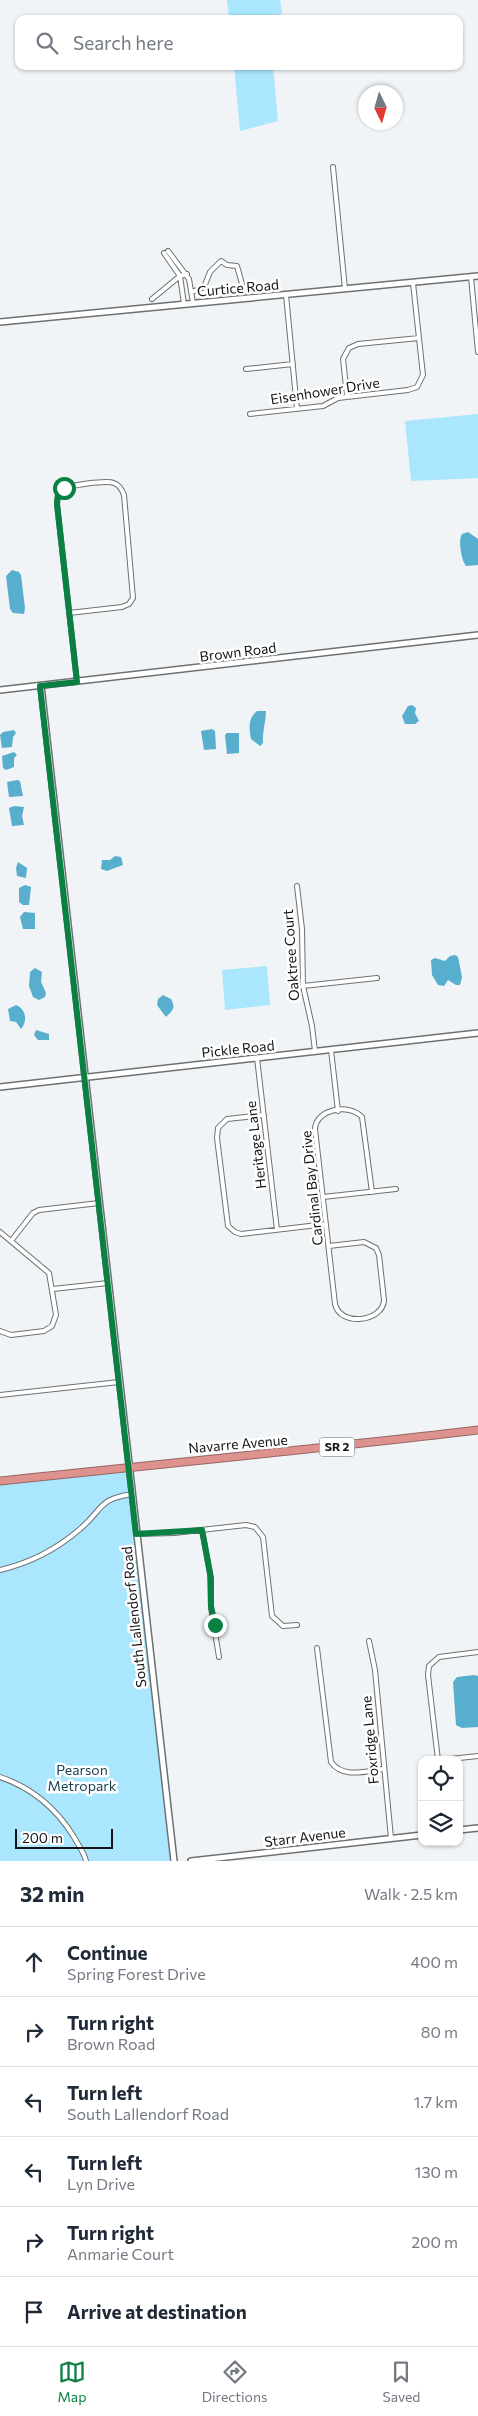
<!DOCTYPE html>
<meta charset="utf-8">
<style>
:root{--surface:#fff;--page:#f6f6f7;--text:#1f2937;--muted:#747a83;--line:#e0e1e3;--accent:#0b8043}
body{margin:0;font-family:Commissioner,sans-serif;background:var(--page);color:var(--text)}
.controls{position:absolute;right:15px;bottom:15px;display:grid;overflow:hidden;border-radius:10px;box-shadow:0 1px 4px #0004}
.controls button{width:45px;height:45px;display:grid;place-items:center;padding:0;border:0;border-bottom:1px solid var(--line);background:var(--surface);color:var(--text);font:25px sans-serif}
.compass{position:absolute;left:358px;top:85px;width:45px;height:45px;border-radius:50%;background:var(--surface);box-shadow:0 1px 4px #0004;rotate:175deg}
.scale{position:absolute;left:15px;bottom:12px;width:98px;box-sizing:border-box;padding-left:5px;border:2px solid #131415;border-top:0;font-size:14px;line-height:18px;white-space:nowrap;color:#131415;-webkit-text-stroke:4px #fff;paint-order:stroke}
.stop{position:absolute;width:15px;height:15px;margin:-11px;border:4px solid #0b8043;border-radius:50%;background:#fff}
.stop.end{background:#0b8043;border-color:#fff;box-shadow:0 1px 5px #0008}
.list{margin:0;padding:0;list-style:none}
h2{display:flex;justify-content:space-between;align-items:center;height:65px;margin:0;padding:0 20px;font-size:21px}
h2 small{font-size:16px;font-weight:400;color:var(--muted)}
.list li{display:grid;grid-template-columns:32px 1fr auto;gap:15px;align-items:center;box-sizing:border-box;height:70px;padding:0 20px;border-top:1px solid var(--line)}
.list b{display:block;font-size:19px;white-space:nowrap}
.list p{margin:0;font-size:16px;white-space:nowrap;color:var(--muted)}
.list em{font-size:16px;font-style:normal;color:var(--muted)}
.icon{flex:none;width:28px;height:28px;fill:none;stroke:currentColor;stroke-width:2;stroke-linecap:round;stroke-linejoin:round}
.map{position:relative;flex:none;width:478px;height:1861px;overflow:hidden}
.search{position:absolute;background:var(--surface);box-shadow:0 1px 4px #0004;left:15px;right:15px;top:15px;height:55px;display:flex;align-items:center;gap:12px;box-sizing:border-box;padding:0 18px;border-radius:10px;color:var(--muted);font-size:19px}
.sheet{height:485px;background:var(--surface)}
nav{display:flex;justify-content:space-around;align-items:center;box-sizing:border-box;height:70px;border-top:1px solid var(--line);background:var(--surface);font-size:14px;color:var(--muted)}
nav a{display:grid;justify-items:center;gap:2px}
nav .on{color:var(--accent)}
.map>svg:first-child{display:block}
</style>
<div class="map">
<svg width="478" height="1861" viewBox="0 0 478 1861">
<rect width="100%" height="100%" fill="#f0f4f6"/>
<path fill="#aae6fe" d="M227 0H280L282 14 268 17V19H229Z
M234 66H273L278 121 240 131Z
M478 414V478L411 481 405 421Z
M267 966 270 1005 225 1010 222 970Z
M130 1466 174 1861H0V1481Z"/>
<path fill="#57aecd" d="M468 532 478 539V565L466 566C461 560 458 539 462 534Z
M12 570 19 572 21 575 25 608 24 614 13 613 10 609 6 576Z
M412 705 416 708 415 713 419 721 415 724H405L402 716 408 706Z
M257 711H266C266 722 262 732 263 743L260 746 251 739C249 729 248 718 257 711Z
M212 729 215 731 216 749 204 750 201 731Z
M14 730 16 733 13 737 12 747 2 748 0 735 3 732Z
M227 733H239V753L227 754 225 735Z
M14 752 17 755 14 758V767L6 770 3 768 2 756Z
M17 780 20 781 23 796 9 797 7 782Z
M14 806 24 807 22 816 24 825 12 826 9 808Z
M115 856 121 857 123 865 107 871 101 869 102 860H110Z
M18 862 27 868 26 878 17 876 16 868Z
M25 885 31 887 29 905H23L19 902V888Z
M24 912 35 913V929H23L20 917Z
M455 955 458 957 462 977 460 985H456L448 980 444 986 438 985 432 975 431 960 435 958 445 961 450 956Z
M35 968 42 972 41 982 46 993 45 997 39 1000 33 997 29 986 30 972Z
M163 995 171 999C176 1008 173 1010 166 1017L157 1005 158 999Z
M16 1005C26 1009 28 1021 21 1029L16 1022 10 1021 8 1009Z
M36 1030 49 1034V1040H38L34 1035Z
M474 1675 478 1676V1727L462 1728 456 1725 453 1682 457 1677Z"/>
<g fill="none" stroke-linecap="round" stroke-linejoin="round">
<defs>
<path id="street" d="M333 167 345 289
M168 251 189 279 193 303
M164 253 180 276 184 304
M471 277 478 352
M192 292 204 287 210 272 221 261 227 265 237 266 244 291
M286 295 297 409
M152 299 180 276 187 274
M246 369 293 364
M347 396 343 359 349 348 358 344 419 338
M250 414 323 406 338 398 408 390 417 387 423 375 413 283
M69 613 122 607 129 604 133 598 124 495C122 489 119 485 114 483 107 480 68 485 62 490 58 493 57 498 57 504L77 682
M297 886 302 929 303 986 312 1026 315 1051
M303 986 377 978
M331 1050 338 1111
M257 1058 277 1230
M264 1115 227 1119 218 1128 217 1138 228 1226 235 1232 241 1234 326 1224
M323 1197 396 1189
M0 1232 49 1273 56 1315 52 1326 44 1331 11 1335 0 1331
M11 1241 33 1213 39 1210 99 1203
M329 1246 364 1242 376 1248 379 1255 384 1300C383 1322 340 1327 335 1304L315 1129C316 1109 349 1103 362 1117L372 1192
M53 1289 108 1283
M0 1395 119 1382
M202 1530 210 1574 211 1608 219 1657
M136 1534 174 1533 246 1525 255 1527 263 1537 272 1616 283 1626 297 1625
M0 1570C30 1563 57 1549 80 1529 104 1509 97 1499 133 1494
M369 1641 375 1670 391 1838
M317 1648 331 1762C343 1779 366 1771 383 1769
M438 1760 428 1675 429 1666 439 1657 478 1652
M441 1760 478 1756
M0 1777C33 1788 56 1808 74 1837 78 1845 84 1852 86 1861"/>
<path id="secondary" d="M0 322 478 276
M41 686 174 1861
M0 690 478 635
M0 1087 478 1033
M459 1830 478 1828
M191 1861 422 1835"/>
<path id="highway" d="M0 1481C159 1464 319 1449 478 1430"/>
</defs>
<use href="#street" stroke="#6d7172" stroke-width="6"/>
<use href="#secondary" stroke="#6d7172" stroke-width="8"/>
<use href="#highway" stroke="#966664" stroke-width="9"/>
<use href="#street" stroke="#fff" stroke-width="4"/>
<use href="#secondary" stroke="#fff" stroke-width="5"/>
<use href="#highway" stroke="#dd928e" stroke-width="7"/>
</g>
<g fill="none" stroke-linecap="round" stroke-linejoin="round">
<path stroke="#0b8043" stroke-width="6" d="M64 488 58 494 57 504 77 682 40 686 136 1534 202 1530 211 1578V1606L215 1625"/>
</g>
<g text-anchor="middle" stroke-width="5" stroke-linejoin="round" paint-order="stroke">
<rect fill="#fff" stroke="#5a5a5b" stroke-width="1" x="319.5" y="1437.5" width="35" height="19" rx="4"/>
<g font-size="12" font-weight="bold" fill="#131415">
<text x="337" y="1451">SR 2</text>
</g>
<g font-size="14" fill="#131415" stroke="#fff">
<text transform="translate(238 288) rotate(-5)" y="5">Curtice Road</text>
<text transform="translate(325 391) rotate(-9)" y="5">Eisenhower Drive</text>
<text transform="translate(238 652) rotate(-7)" y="5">Brown Road</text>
<text transform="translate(291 955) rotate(-94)" y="5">Oaktree Court</text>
<text transform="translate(238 1049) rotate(-6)" y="5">Pickle Road</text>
<text transform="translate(256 1145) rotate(-97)" y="5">Heritage Lane</text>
<text transform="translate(312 1188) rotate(-96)" y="5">Cardinal Bay Drive</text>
<text transform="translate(238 1444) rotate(-5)" y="5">Navarre Avenue</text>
<text transform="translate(134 1617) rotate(-96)" y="5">South Lallendorf Road</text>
<text transform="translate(370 1740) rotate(-95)" y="5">Foxridge Lane</text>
<text transform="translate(305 1837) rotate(-7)" y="5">Starr Avenue</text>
</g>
<g font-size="14" fill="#163e4b" stroke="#fff">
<text x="82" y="1775">Pearson<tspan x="82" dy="16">Metropark</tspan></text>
</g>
</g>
</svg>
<div class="controls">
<button><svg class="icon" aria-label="locate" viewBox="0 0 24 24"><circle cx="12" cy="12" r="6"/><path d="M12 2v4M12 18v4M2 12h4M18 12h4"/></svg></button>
<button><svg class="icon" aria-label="layers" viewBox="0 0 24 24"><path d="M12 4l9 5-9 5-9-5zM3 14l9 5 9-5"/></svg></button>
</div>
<svg class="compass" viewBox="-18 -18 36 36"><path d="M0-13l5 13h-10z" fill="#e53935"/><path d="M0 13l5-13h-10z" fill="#747a83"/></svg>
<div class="scale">200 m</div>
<div class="stop" style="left:64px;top:488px"></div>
<div class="stop end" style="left:215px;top:1625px"></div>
<div class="search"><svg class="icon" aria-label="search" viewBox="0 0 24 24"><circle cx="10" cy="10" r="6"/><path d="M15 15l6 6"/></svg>Search here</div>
</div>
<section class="sheet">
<h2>32 min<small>Walk · 2.5 km</small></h2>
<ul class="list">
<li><svg class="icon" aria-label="ahead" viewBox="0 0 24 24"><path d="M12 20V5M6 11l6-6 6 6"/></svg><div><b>Continue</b><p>Spring Forest Drive</p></div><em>400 m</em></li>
<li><svg class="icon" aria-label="right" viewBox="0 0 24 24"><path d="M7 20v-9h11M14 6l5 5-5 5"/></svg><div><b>Turn right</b><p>Brown Road</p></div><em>80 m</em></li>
<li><svg class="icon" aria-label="left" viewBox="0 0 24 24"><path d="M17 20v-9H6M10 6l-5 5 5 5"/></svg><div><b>Turn left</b><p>South Lallendorf Road</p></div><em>1.7 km</em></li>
<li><svg class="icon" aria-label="left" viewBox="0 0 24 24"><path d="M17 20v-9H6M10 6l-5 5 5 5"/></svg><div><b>Turn left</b><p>Lyn Drive</p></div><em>130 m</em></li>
<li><svg class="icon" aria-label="right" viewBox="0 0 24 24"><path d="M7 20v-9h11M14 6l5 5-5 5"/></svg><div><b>Turn right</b><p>Anmarie Court</p></div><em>200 m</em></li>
<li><svg class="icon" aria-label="arrive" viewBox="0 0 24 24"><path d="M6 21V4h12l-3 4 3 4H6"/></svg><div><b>Arrive at destination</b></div></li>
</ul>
</section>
<nav>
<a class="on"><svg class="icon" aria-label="map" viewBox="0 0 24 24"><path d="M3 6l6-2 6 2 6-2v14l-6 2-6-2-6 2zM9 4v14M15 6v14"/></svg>Map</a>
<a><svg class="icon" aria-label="directions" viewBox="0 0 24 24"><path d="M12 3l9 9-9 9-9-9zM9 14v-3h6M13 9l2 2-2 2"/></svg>Directions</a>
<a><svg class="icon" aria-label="saved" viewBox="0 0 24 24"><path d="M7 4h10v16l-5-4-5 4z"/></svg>Saved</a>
</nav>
